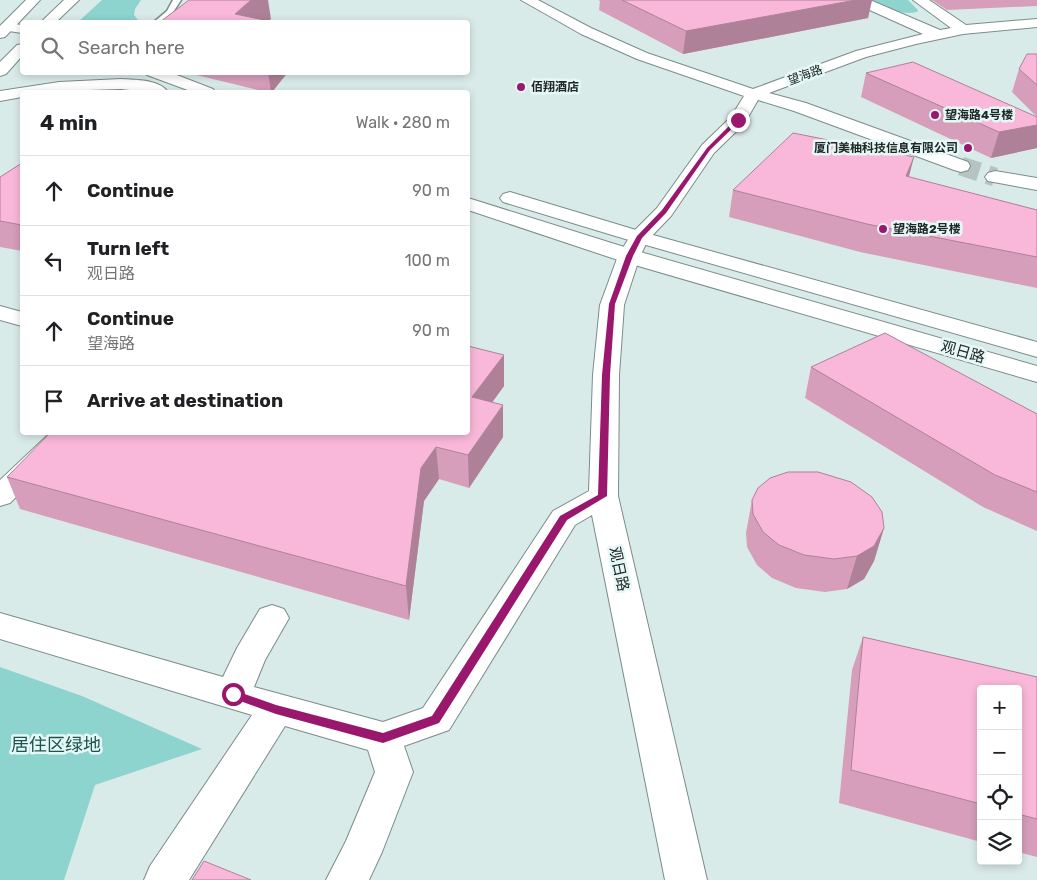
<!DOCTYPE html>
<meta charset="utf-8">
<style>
:root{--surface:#fff;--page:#f6f6f6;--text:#202124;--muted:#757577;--line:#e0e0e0}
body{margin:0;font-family:Rubik,"Noto Sans SC",sans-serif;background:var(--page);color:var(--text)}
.controls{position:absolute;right:15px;bottom:15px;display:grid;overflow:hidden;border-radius:5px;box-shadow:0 2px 8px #0003}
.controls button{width:45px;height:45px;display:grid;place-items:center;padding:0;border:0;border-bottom:1px solid var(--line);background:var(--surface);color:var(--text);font:25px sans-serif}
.stop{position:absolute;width:15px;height:15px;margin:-11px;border:4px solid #99176c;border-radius:50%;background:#fff}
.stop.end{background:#99176c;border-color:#fff;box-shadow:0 1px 5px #0008}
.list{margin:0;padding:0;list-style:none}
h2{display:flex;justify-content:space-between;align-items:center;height:65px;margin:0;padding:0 20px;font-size:21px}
h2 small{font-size:16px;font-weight:400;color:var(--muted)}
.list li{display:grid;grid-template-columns:32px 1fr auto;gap:15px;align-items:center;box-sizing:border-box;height:70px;padding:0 20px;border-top:1px solid var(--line)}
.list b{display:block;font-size:19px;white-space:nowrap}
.list p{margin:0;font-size:16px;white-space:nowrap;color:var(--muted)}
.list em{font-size:16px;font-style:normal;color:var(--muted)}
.icon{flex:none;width:28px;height:28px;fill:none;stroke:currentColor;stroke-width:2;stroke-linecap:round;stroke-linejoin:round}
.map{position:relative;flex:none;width:1037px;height:880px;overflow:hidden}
.search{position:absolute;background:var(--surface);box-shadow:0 2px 8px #0003;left:20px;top:20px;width:450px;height:55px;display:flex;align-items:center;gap:12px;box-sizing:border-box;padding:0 18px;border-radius:5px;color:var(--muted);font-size:19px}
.panel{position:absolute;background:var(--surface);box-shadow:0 2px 8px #0003;left:20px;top:90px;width:450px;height:345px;border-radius:5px}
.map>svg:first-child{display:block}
</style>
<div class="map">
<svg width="1037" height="880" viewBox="0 0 1037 880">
<rect width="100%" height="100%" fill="#d9ebe9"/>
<path fill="#8dd3ce" d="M102 0H141L135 9 134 15 138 20 133 22H78Z
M864 0H908L918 10 917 12C898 16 881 6 864 0Z
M0 667 82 696 202 749 95 785 64 880H0Z"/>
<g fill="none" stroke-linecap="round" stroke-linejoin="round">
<path stroke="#b4c4c2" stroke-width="19" stroke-dasharray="19 9" stroke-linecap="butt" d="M961 166 995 177"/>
<defs>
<path id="lane" d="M173 0H181C174 11 168 22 154 22L167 11Z"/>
<path id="street" d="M521 0H538L591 28 647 53 753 89 856 51 923 34 854 3 852 0H870L940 30 951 28 913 0H929L966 25 1037 19V27L963 34 916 44 866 57 769 93 806 103 968 162 970 166 968 170 961 172 954 170 794 111 758 100 744 124 714 153 671 216 648 240 640 256 624 305 619 375 618 496 707 880H665L592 515 575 525 449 730 404 746 413 772 382 852 369 880H326L346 841 375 772 368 750 285 726 189 880H144L150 866 252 715 0 639V613L223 677 237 648 260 609 272 605 284 609 289 618 265 660 254 687 383 722 423 708 553 511 589 491 593 375 600 305 618 256 632 233 657 208 702 145 731 117 744 96 637 59 581 34Z
M7 23 22 25V33L2 30 0 27 2 24Z
M995 171 1037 178V190L988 181 985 177 988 173Z
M0 306 22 312V326L0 320Z
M51 432H81L10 503 0 506V480Z"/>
<path id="secondary" d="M26 0H40L5 37 0 38V26Z
M64 0H79L56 22H41Z
M22 44V56L6 74 0 76V62L17 45Z
M146 72H169L213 89 215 92H193L147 75Z
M121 79C135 80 159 79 168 92H147L121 89 22 92V97L0 101V91L59 82Z
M510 192 646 233 1037 342V357L632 241 503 202 500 198 503 194Z
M468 198 637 251 1037 366V382L621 261 468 210Z"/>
</defs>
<use href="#lane" stroke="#7b8c8a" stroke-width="3"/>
<use href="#street" stroke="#7b8c8a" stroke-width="2"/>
<use href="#secondary" stroke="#7b8c8a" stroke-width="2"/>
<use href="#lane" fill="#fff" fill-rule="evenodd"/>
<use href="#street" fill="#fff" fill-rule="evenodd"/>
<use href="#secondary" fill="#fff" fill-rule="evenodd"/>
</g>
<path fill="#d69ebb" d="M598 0H872L868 18 683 54 599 10 600 1Z
M932 0H1037V6L947 10Z
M1037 54V117L1012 92 1019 69Z
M184 72H288L272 92H266Z
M866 73 1037 117V148L991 158 861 97Z
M22 163V251L0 247V177Z
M909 177 1037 210V288L860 252 729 217 733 190Z
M504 355V386L492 402 503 437 469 488 439 479 424 501 409 620 20 509 7 477Z
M811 367 1037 414V531L983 507 805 398Z
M752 500 884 528 874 561 864 579 847 589 825 592 796 588 772 578 757 565 747 547 746 533Z
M863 637 1037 677V857L1018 852V689H981V842L839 803 852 670Z"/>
<path fill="#ae8198" d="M251 0H268L271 19 267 22 235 14Z
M856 0H872L868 18 683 54 686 31Z
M268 72H288L272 92H271Z
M1037 125V148L991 158 999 132Z
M914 157 907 184 906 176Z
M504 355V386L473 429 472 397Z
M503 405V437L469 488 468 455Z
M436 447 439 479 424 501 409 620 406 586 421 468Z
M884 528 874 561 864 579 847 589 857 556Z"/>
<path fill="#f9b8d9" stroke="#ae8198" d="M189 0H251L235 14 274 22H160Z
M622 0H856L686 31Z
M1027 54H1037V85L1019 69Z
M913 62 1037 117V125L999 132 866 73Z
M793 133 914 157 906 176 1037 210V257L867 224 733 190Z
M22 163V225L0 221V177Z
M885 333 1037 414V492L995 475 811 367Z
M468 346 504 355 472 397 503 405 468 455 436 447 421 468 406 586 7 477 51 432H468Z
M788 472H818L851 482 872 497 882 512 884 528 874 546 857 556 834 559 804 555 779 545 763 532 753 514 752 500 758 488 770 478Z
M863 637 1037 677V819L1018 814V689H981V804L851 770Z
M204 861 251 880H192Z"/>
<path fill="#99176c" d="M736 119 741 120 710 150 666 213 642 238 633 256 615 304 610 375 607 496 567 520 439 723 383 743 276 714 229 697 228 694 233 690 276 705 383 733 432 716 560 516 598 495 602 375 609 304 626 256 637 236 662 210 707 148Z"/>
<g fill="#99176c" stroke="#e6f8f6" stroke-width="2">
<circle cx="521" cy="87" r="5"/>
<circle cx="935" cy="115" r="5"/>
<circle cx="968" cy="148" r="5"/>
<circle cx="883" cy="229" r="5"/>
</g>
<g text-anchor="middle" stroke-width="5" stroke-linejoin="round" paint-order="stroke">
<g font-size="12" fill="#202727" stroke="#e6f8f6">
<text transform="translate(805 75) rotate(-20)" y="4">望海路</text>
</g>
<g font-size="12" font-weight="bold" fill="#202727" stroke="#e6f8f6" text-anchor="start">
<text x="531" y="91">佰翔酒店</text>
<text x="945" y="119">望海路4号楼</text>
<text x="958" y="152" text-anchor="end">厦门美柚科技信息有限公司</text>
<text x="893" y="233">望海路2号楼</text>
</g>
<g font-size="15" fill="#202727" stroke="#e6f8f6">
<text transform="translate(963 352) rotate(16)" y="5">观日路</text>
<text transform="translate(619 569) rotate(78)" y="5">观日路</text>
</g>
<g font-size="18" fill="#1e524f" stroke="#e6f8f6">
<text x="56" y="751">居住区绿地</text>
</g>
</g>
</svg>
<div class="controls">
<button>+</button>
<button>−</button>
<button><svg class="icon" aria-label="locate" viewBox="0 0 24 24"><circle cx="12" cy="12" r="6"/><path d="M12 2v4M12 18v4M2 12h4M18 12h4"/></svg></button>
<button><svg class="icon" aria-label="layers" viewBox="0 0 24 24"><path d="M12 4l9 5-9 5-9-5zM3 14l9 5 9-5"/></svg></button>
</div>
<div class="stop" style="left:233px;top:694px"></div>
<div class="stop end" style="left:738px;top:120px"></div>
<div class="search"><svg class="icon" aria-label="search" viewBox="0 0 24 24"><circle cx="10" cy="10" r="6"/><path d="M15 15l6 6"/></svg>Search here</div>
<section class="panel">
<h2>4 min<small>Walk · 280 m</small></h2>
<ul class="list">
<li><svg class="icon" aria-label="ahead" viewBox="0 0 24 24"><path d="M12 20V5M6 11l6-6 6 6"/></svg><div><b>Continue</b></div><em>90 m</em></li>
<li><svg class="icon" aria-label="left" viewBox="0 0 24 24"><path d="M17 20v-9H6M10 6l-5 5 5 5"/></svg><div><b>Turn left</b><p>观日路</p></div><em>100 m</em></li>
<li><svg class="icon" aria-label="ahead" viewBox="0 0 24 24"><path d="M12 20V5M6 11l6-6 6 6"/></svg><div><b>Continue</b><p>望海路</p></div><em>90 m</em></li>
<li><svg class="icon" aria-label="arrive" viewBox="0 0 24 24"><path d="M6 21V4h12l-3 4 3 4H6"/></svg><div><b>Arrive at destination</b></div></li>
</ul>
</section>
</div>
